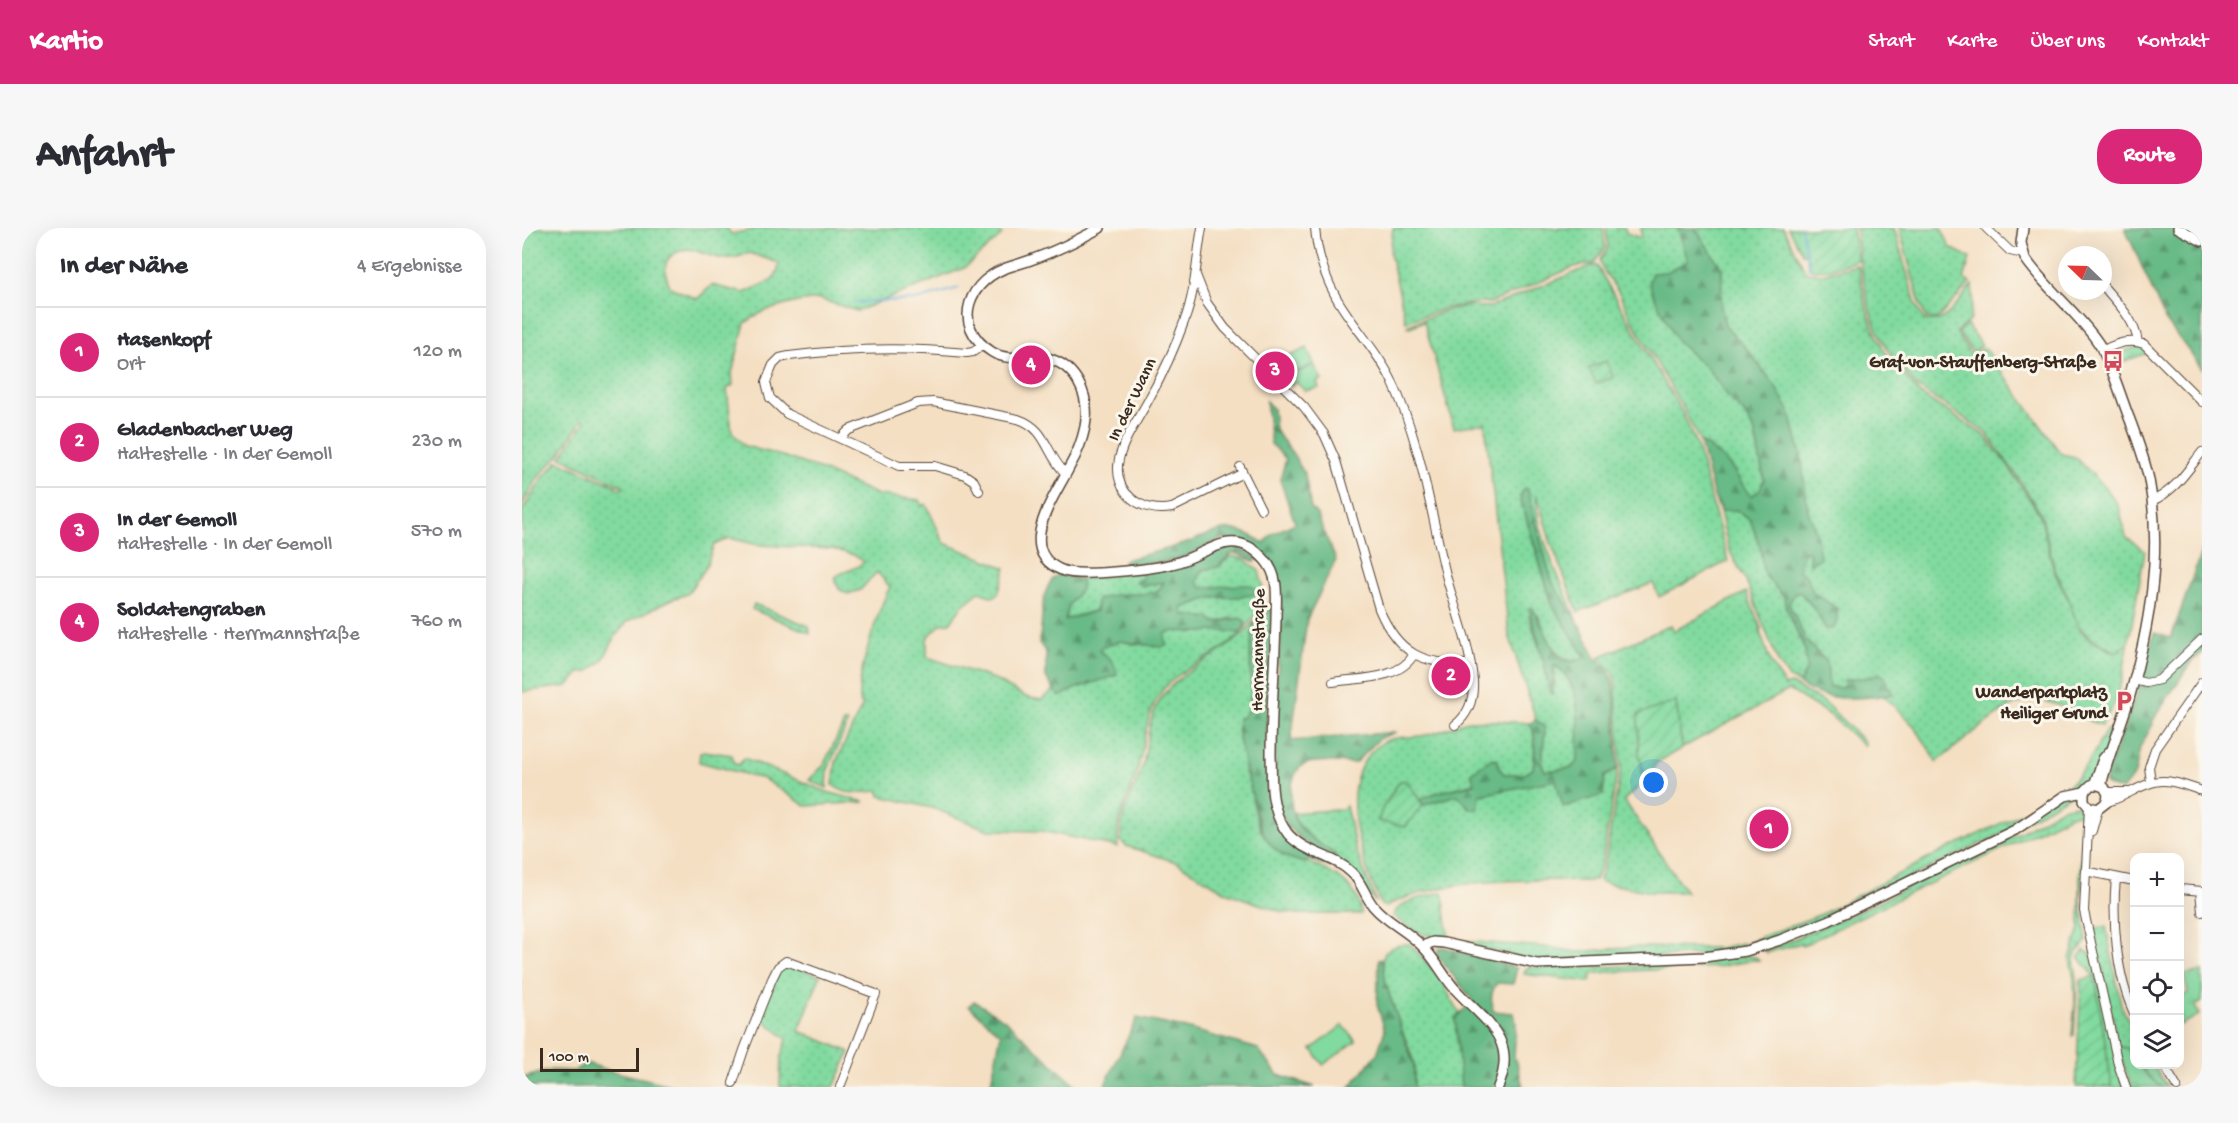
<!DOCTYPE html>
<html lang="de">
<meta charset="utf-8">
<style>
:root{--surface:#fff;--page:#f7f7f7;--text:#2b2b33;--muted:#7c7c81;--line:#e1e1e2;--accent:#db2777}
body{margin:0;font-family:"Gochi Hand",sans-serif;background:var(--page);color:var(--text)}
.controls{position:absolute;right:18px;bottom:18px;display:grid;overflow:hidden;border-radius:12px;box-shadow:0 6px 24px #0002}
.controls button{width:54px;height:54px;display:grid;place-items:center;padding:0;border:0;border-bottom:2px solid var(--line);background:var(--surface);color:var(--text);font:30px sans-serif}
.compass{position:absolute;left:1536px;top:18px;width:54px;height:54px;border-radius:50%;background:var(--surface);box-shadow:0 6px 24px #0002;rotate:293deg}
.scale{position:absolute;left:18px;bottom:15px;width:99px;box-sizing:border-box;padding-left:6px;border:3px solid #3b2a1e;border-top:0;font-size:16px;line-height:21px;white-space:nowrap;color:#3b2a1e;-webkit-text-stroke:4px #fbf7ec;paint-order:stroke}
.you{position:absolute;left:1132px;top:555px;width:21px;height:21px;margin:-15px;border:4px solid #fff;border-radius:50%;background:#1a73e8;box-shadow:0 0 0 9px #1a73e833}
.badge{display:grid;place-items:center;width:39px;height:39px;border-radius:50%;background:var(--accent);color:#fff;font-size:20px;font-weight:700}
.pin{position:absolute;translate:-50% -50%;border:3px solid #fff;box-shadow:0 2px 6px #0006}
.list{margin:0;padding:0;list-style:none}
h2{display:flex;justify-content:space-between;align-items:center;height:78px;margin:0;padding:0 24px;font-size:26px}
h2 small{font-size:20px;font-weight:400;color:var(--muted)}
.list li{display:grid;grid-template-columns:39px 1fr auto;gap:18px;align-items:center;box-sizing:border-box;height:90px;padding:0 24px;border-top:2px solid var(--line)}
.list b{display:block;font-size:22px;white-space:nowrap}
.list p{margin:0;font-size:20px;white-space:nowrap;color:var(--muted)}
.list em{font-size:20px;font-style:normal;color:var(--muted)}
.icon{flex:none;width:33px;height:33px;fill:none;stroke:currentColor;stroke-width:2;stroke-linecap:round;stroke-linejoin:round}
.map{position:relative;flex:none;width:1680px;height:859px;overflow:hidden;border-radius:24px}
header{display:flex;align-items:center;gap:36px;box-sizing:border-box;height:84px;padding:0 30px;background:var(--accent);color:#fff}
header strong{font-size:28px}
nav{display:flex;gap:33px;margin-inline-start:auto;font-size:21px}
.intro{display:flex;align-items:center;justify-content:space-between;box-sizing:border-box;height:144px;padding:0 36px}
h1{margin:0;font-size:42px}
.button{padding:15px 27px;border-radius:24px;background:var(--accent);color:#fff;font-size:21px;font-weight:700}
main{display:flex;gap:36px;padding:0 36px}
aside{flex:1;background:var(--surface);border-radius:24px;box-shadow:0 6px 24px #0002}
.map>svg:first-child{display:block}
</style>
<header>
<strong>Kartio</strong>
<nav><a>Start</a><a>Karte</a><a>Über uns</a><a>Kontakt</a></nav>
</header>
<div class="intro"><h1>Anfahrt</h1><a class="button">Route</a></div>
<main>
<aside>
<h2>In der Nähe<small>4 Ergebnisse</small></h2>
<ul class="list">
<li><span class="badge">1</span><div><b>Hasenkopf</b><p>Ort</p></div><em>120 m</em></li>
<li><span class="badge">2</span><div><b>Gladenbacher Weg</b><p>Haltestelle · In der Gemoll</p></div><em>230 m</em></li>
<li><span class="badge">3</span><div><b>In der Gemoll</b><p>Haltestelle · In der Gemoll</p></div><em>570 m</em></li>
<li><span class="badge">4</span><div><b>Soldatengraben</b><p>Haltestelle · Herrmannstraße</p></div><em>760 m</em></li>
</ul>
</aside>
<div class="map">
<svg width="1680" height="859" viewBox="0 0 1680 859">
<defs>
<pattern id="grass-dots" width="8" height="8" patternUnits="userSpaceOnUse" patternTransform="scale(1.5)"><rect width="8" height="8" fill="#81da9f"/><path d="M2 2h.1M6 6h.1" fill="none" stroke="#70bb88" stroke-width="1.8" stroke-linecap="round"/></pattern>
<pattern id="forest-firs" width="22" height="20" patternUnits="userSpaceOnUse" patternTransform="scale(1.5)"><rect width="22" height="20" fill="#68ba86"/><path d="M5 1l3.5 6h-7zM16 11l3.5 6h-7z" fill="#57976d"/></pattern>
<pattern id="park-crowns" width="20" height="18" patternUnits="userSpaceOnUse" patternTransform="scale(1.5)"><rect width="20" height="18" fill="#81da9f"/><path d="M2 6a3 3 0 1 1 6 0M12 15a3 3 0 1 1 6 0" fill="none" stroke="#70bb88"/></pattern>
<pattern id="garden-furrows" width="10" height="10" patternUnits="userSpaceOnUse" patternTransform="scale(1.5)"><rect width="10" height="10" fill="#81da9f"/><path d="M-1 1l2-2M0 10L10 0M9 11l2-2" fill="none" stroke="#70bb88"/></pattern>
</defs>
<rect width="100%" height="100%" fill="#fbf7ec"/>
<filter id="ink" filterUnits="userSpaceOnUse"><feTurbulence type="fractalNoise" baseFrequency=".0167" numOctaves="2"/><feDisplacementMap in="SourceGraphic" scale="12" xChannelSelector="R" yChannelSelector="G"/><feConvolveMatrix kernelMatrix="1 2 1 2 8 2 1 2 1" color-interpolation-filters="sRGB"/></filter>
<filter id="wash" filterUnits="userSpaceOnUse"><feTurbulence type="fractalNoise" baseFrequency=".008" numOctaves="4" result="noise"/><feDisplacementMap in="SourceGraphic" scale="24" xChannelSelector="R" yChannelSelector="G"/><feGaussianBlur stdDeviation="1.35" result="paint"/><feColorMatrix in="noise" values="0 0 0 0 0 0 0 0 0 0 0 0 0 0 0 0 0 1.4 0 .05"/><feComposite in="paint" operator="in"/></filter>
<g filter="url(#wash)">
<rect width="100%" height="100%" fill="#f4dfc3"/>
<path fill="url(#grass-dots)" stroke="#5e825e" stroke-width="1.5" fill-rule="evenodd" d="M0 0H205L209 6 240 0H474L480 7 442 40 335 83 297 71 275 74 242 83 223 95 210 145 211 157 205 161 210 204 223 218 260 228 297 241 356 267 397 272 400 278 404 276 422 315 484 340 476 366 471 369 457 364 441 377 428 395 419 396 405 410V429L469 450 504 469 519 472 532 462 537 469 552 461 595 447 578 423 579 420 598 413 616 417 650 402 673 404 699 401 719 405C700 426 668 435 647 455 623 478 624 510 616 540 609 567 592 590 596 619L519 603 467 602 410 580 358 568 357 563C341 564 324 569 311 557L314 534 341 476 338 475C332 453 357 380 368 359L355 344 338 362 326 366 317 361 312 350C321 342 334 342 342 334L332 327 310 321 237 317 207 310 192 317 183 341 165 366 150 371 105 394 94 408 80 433 66 444 57 445 46 458 0 464V283L21 250 36 233 94 258 98 262 102 259 39 229 63 194 60 192 37 227 17 248 0 277ZM167 21 197 30H212L228 25 257 35 256 42 251 52 222 65 190 57 175 71 148 59C139 38 142 25 167 21Z
M871 0H1081L1083 19 1072 35 1052 39 968 75 959 74 924 80 884 94 868 25Z
M1084 0H1103L1104 5 1119 10V0H1156L1167 33 1145 44 1130 45 1155 113 1185 140 1209 172 1222 185 1233 204 1242 252 1237 263 1229 268 1222 260 1211 241 1192 223 1178 214 1161 180 1111 94 1097 65 1080 40 1078 32 1086 19Z
M1173 0H1261L1284 44 1300 46 1336 37 1344 78 1351 100 1363 124 1398 166 1462 207 1484 235 1518 287 1532 343 1546 371 1556 400 1568 412 1594 425 1604 416 1594 424 1568 410 1555 396 1547 371 1533 342 1519 286 1493 245 1464 205 1394 158 1365 121 1354 100 1347 79 1338 34 1334 0H1372L1394 76 1402 92C1423 100 1438 71 1450 57L1451 69 1448 92 1434 104 1450 128 1463 120 1539 226 1553 229 1585 261 1597 279 1604 309 1623 323 1600 451 1592 476 1580 497C1562 493 1548 479 1530 475 1519 472 1508 472 1498 475 1478 480 1433 520 1415 534L1393 499 1362 468 1371 466 1357 445 1349 449 1323 452V457L1319 460 1307 459 1305 434 1284 413 1267 376 1272 366 1278 364 1291 379 1304 401 1315 381 1291 364 1284 348 1277 343 1279 330 1285 321 1287 324 1294 304 1286 283 1279 228 1268 185 1252 156 1222 118 1203 98 1199 80 1200 41Z
M1266 0H1279L1285 27 1281 26Z
M1377 0H1419L1429 20 1448 30 1442 51 1448 55 1417 89 1412 92 1404 90 1398 75Z
M1071 37 1075 38 1161 186 1175 218 1206 333 1137 369 1131 355 1056 384 1028 312 1015 267C1011 299 1040 355 1052 386L1049 385C1044 373 1035 365 1030 353 1021 325 1014 295 1007 266L1006 262 1002 260 998 269 1030 376 1062 427 1060 431C1032 439 1026 408 1016 387L1007 388 1022 435 1025 453 1033 457 1032 437C1063 457 1056 502 1056 533L1049 540 1023 543 1020 536 1023 500 1014 492 987 407 963 195 932 200 902 93 886 100 885 98 925 82 946 78 968 79Z
M1208 281 1214 282 1228 291 1238 319 1242 346 1262 369 1264 379 1283 422 1285 433V441L1277 456 1266 449 1256 434 1224 353 1207 322 1198 283Z
M709 328 722 331 737 343C746 375 742 377 722 401L723 393 709 390 693 395 687 390 661 387 660 380 688 370 719 369 727 366 702 359 678 360 675 353 681 342 696 339Z
M604 345 620 346 627 357 643 354C633 372 612 364 594 367 588 367 581 370 575 372L574 382 542 392 547 376 559 361V351Z
M1224 364 1239 400 1238 404 1249 435 1263 458 1269 456 1302 474 1343 514V517H1341L1308 487 1267 462 1160 520 1154 474 1117 526C1125 555 1123 553 1102 572L1164 664H1129L1079 654 1077 652 1083 634 1099 541 1093 450 1091 445 1077 429 1149 397 1152 403Z
M232 376 287 398 288 405 230 381Z
M732 393 728 424 729 465 727 481 715 502 721 520 722 542 728 557 734 589 739 603 761 628 783 635 784 633C809 644 837 656 839 686H776L757 683 706 665 654 634 604 618 599 613C596 589 611 565 619 543 627 520 624 494 638 472 660 437 708 427 732 393Z
M976 493 1008 495C1015 508 1012 526 1011 541L1003 546H982L970 531 950 545 953 555 913 565 898 572 885 553H878L861 579 856 593 883 599 901 577 935 567 942 571 946 580 958 567 1025 553 1034 552 1041 578 1096 540 1080 634 1073 652C1059 655 1042 652 1027 652 973 653 919 653 868 676L867 678 864 679 859 677C840 631 808 550 860 515 872 507 890 510 905 507 917 504 928 500 939 495 949 491 965 493 976 493Z
M326 494 306 541 305 560 287 552 301 538 322 495Z
M1584 502 1593 506 1569 554 1555 563 1488 602 1268 706 1226 718V714L1300 686 1425 621 1530 571C1558 551 1569 532 1584 502Z
M182 523 210 527 212 535 217 537 222 530 305 564 343 574 284 578 242 551 177 534 178 525Z
M1552 577 1561 580 1565 586 1559 672 1565 713 1554 725 1552 731 1555 752 1552 807 1550 808 1553 774 1552 750 1548 731 1558 700V641L1562 590 1558 586 1548 587C1460 633 1369 672 1280 718L1279 715 1245 725 1242 723 1325 689 1492 608 1540 580Z
M824 578 834 622 854 674 813 629V626C796 616 779 605 771 585L821 581Z
M921 664 927 712 1024 719 1055 724 1111 719 1198 720 1220 715 1222 717 1221 722 1198 726 1015 733 908 708 892 703 871 688C878 671 904 669 921 664Z
M1584 699 1599 777 1612 804V830L1605 820 1595 819 1591 791 1571 700Z
M882 716H888L916 747 938 786 934 790 939 859H892C892 851 893 843 892 835 886 813 854 745 862 727 865 720 875 718 882 716Z
M1562 722 1571 727 1601 859H1590L1573 749 1557 729Z
M1226 728 1234 729 1237 733 1231 732 1196 739 1085 744 1070 746 1068 754 1002 746 1003 742 1006 739 1024 740C1091 738 1160 739 1226 728Z
M267 737 298 748 277 803 328 824 312 859H258L259 829 265 811 238 789 257 742Z
M1618 837H1631L1645 859C1633 858 1624 845 1618 837Z"/>
<path fill="url(#forest-firs)" stroke="#527252" stroke-width="1.5" d="M1156 0H1173L1200 41 1199 80 1203 98 1222 118 1252 156 1268 185 1279 228 1286 283 1294 304 1298 330 1288 336 1287 324 1284 322 1279 330 1277 343 1284 348 1291 364 1315 381V393L1311 401H1304L1291 379 1278 364 1272 366 1267 376 1284 413 1305 434 1307 459 1319 460 1323 457 1322 452 1349 449 1357 445 1363 449 1365 457 1372 466C1352 470 1313 473 1294 465 1288 463 1282 459 1277 456L1285 441 1283 422 1264 379 1262 369 1242 346 1238 319 1228 291 1214 282 1198 283 1192 268 1178 214C1190 222 1204 231 1212 243 1218 252 1222 260 1229 268L1237 263 1242 252 1233 204 1222 185 1209 172 1185 140 1155 113 1130 64 1127 53 1130 45 1145 44 1166 33Z
M1603 0H1680V141L1643 91Z
M744 173 751 181 753 202 771 226 783 247 789 281 794 285 814 332 785 391 769 513 875 504 858 510 833 535C818 535 799 531 786 535 766 540 766 578 774 593 783 608 799 617 813 626L814 629 811 630 786 617 767 600 757 583 753 566V472L759 404 756 349 727 315 712 311H700L663 328 643 334 600 337 601 333C622 326 644 322 664 315 679 310 697 299 713 302 725 304 733 309 742 316L750 306 773 295 758 252 764 231 749 216Z
M1002 260 1006 261 1007 266C1014 295 1021 324 1030 353 1035 365 1044 373 1049 385L1052 386 1074 430 1085 441 1090 450 1093 469 1096 540 1083 548 1081 567 1041 579 1034 552 958 567 956 581C946 584 943 572 935 567L901 577 898 572 913 565 953 556 949 545 970 530 976 532 977 540 982 546H1003L1011 541C1013 526 1015 508 1008 495L1014 492 1023 500 1020 536 1023 543 1049 540 1056 533C1056 503 1063 457 1032 437L1031 466 1027 462 1022 435 1007 381 1010 379C1018 391 1031 427 1041 432 1048 435 1054 433 1060 431L1062 427 1030 376 998 269Z
M714 318 736 330 733 334 717 326 710 325 696 339 681 342 675 353 679 360 719 357H727L734 361V366L719 369 688 370 660 380 662 387 687 390 693 395 718 390 723 393 722 401 715 405C698 401 688 404 671 404 660 404 652 401 643 406L644 418 638 419 598 413 579 420 578 423C589 430 593 435 595 447L552 461 537 469 524 449V423L517 415C522 393 516 362 535 347L559 351V361L547 377 543 392 574 383 575 372C581 370 587 367 594 367 610 364 635 372 642 354L620 358 614 354 621 350 620 346 626 342 692 320Z
M1680 322V425L1669 434 1630 494 1631 496 1618 519 1613 546 1600 562 1589 559 1583 555V550L1615 465 1632 405 1649 410Z
M746 376 751 378 745 476 746 564 749 578 779 621 788 627 808 635V639L786 631 784 635C739 627 737 595 728 558 723 536 715 513 716 490L721 489 727 481 729 465 728 424 732 393 736 388 744 387Z
M921 719 995 740 991 756 975 755C968 764 969 773 971 783L991 785 994 794 992 830 995 834 1001 859H939L933 790 951 773 915 727 916 721Z
M857 731 861 732 864 757 892 838V859H828L855 826 863 802 855 777Z
M452 773 483 792 555 859H468L479 806 447 778Z
M615 790 667 801 736 821 756 847 793 859H582Z
M64 835 86 842 156 859H0V850L29 842 52 843Z"/>
<path fill="url(#park-crowns)" stroke="#5e825e" stroke-width="1.5" d="M1620 118 1628 124 1595 136 1591 126Z
M792 136 800 152 795 154 797 160 783 163 774 154 767 158 762 151Z
M1680 743V774L1673 778 1677 787 1658 797V770L1666 765 1662 747Z
M1595 819 1605 820 1612 830V836L1617 837 1627 849 1640 859H1610Z"/>
<path fill="url(#garden-furrows)" stroke="#5e825e" stroke-width="1.5" d="M1279 0H1330L1336 32 1309 41 1291 42 1287 38Z
M1084 133 1091 149 1074 156 1067 140Z
M1154 474 1160 520 1134 535 1128 549 1121 555 1122 545 1117 527 1116 486Z
M878 553H885L901 577 883 599 856 593 861 579Z
M1573 748 1590 859H1554L1559 752Z"/>
<path fill="#81da9f" stroke="#5e825e" stroke-width="1.5" d="M1445 97 1460 118 1451 124 1436 104Z
M785 120 792 136 764 149 757 133Z
M821 797 834 813 801 837 790 821Z"/>
<g fill="none" stroke-linecap="round" stroke-linejoin="round">
<path stroke="#61a9d8" stroke-width="2" d="M1279 0 1287 41
M332 74 394 72 437 60"/>
</g>
</g>
<g filter="url(#ink)">
<g fill="none" stroke-linecap="round" stroke-linejoin="round">
<defs>
<path id="minor" d="M680 0C674 32 674 63 662 94 653 119 641 146 628 169 618 189 602 209 597 231 590 264 619 286 650 280L721 245
M793 0C795 24 803 49 814 69 831 99 856 123 870 153 899 215 908 281 924 347 933 382 948 416 951 453 952 471 947 486 933 497
M1464 0 1488 23 1501 26
M674 47 685 75 703 100 782 179 802 206 814 233 857 381C876 426 901 437 948 436
M1581 58C1596 76 1612 90 1616 114
M1580 123C1592 116 1608 111 1622 116L1680 174
M319 210 327 202 396 175 411 174 496 191C526 201 523 226 544 246
M718 239 739 281
M457 263 452 253 443 247 413 238H377L265 186 248 170 244 154 251 137 258 130 267 128C326 120 385 119 445 125L451 124 461 117
M1630 273C1653 263 1665 243 1680 224
M1612 452 1624 455 1637 452 1680 411
M811 454C837 450 878 452 892 426
M1629 554 1627 539 1633 521 1680 454
M1585 564H1608
M1585 574C1601 570 1613 560 1629 555 1645 549 1665 558 1680 563
M1567 579 1562 683 1596 836 1604 859
M1570 603 1576 581
M1563 643 1612 653
M1594 650C1590 691 1594 747 1612 785
M1658 661 1680 663
M1678 663 1680 684
M1641 836 1655 859
M211 855 222 822 250 751 256 739 264 733 354 766 318 859"/>
<path id="tertiary" d="M578 0C549 16 522 29 490 38 447 50 427 97 470 124 484 133 500 128 517 129 553 132 569 167 563 199 560 213 555 226 548 238 534 267 490 324 542 343 559 349 630 341 650 336 685 328 710 295 743 332 758 349 754 371 754 391 753 437 749 482 749 528 750 546 748 565 754 582 756 591 761 599 766 606 784 626 812 627 830 645 840 654 843 669 852 679 866 695 886 703 900 718 913 730 921 748 933 761 961 792 997 810 976 859
M1501 0 1499 15 1503 30C1524 61 1556 84 1577 116 1591 139 1598 167 1608 192 1615 211 1623 232 1627 252 1641 325 1627 401 1607 471 1598 501 1586 528 1579 558
M1656 0 1680 13
M1572 557 1581 531 1587 524
M901 718 911 714 922 715 1015 736 1182 729 1224 723 1258 712 1306 693 1493 602 1543 568 1562 564 1569 557H1576L1582 559 1586 566 1585 574 1576 581 1567 579 1562 573V564"/>
</defs>
<use href="#minor" stroke="#574537" stroke-width="10"/>
<use href="#tertiary" stroke="#574537" stroke-width="12"/>
<use href="#minor" stroke="#fff" stroke-width="8"/>
<use href="#tertiary" stroke="#fff" stroke-width="9"/>
</g>
</g>
<defs>
<symbol id="bus-bare" viewBox="-9 -9 18 18"><path d="M-5-6H5V4H4V6H2V4H-2V6H-4V4H-5ZM-3.5-4V0h7V-4ZM-3.5 1.2v1.5H-2V1.2ZM2 1.2v1.5H3.5V1.2Z" fill="#d1495b" stroke="#fbf7ec" stroke-width="2.5" paint-order="stroke"/></symbol>
<symbol id="parking-bare" viewBox="-9 -9 18 18"><path d="M-3.5-5.5H1a3.5 3.5 0 0 1 0 7H-1V5.5H-3.5ZM-1-3.4V-.6H.8a1.4 1.4 0 0 0 0-2.8Z" fill="#d1495b" stroke="#fbf7ec" stroke-width="2.5" paint-order="stroke"/></symbol>
</defs>
<g fill-rule="evenodd">
<use href="#bus-bare" x="1576" y="118" width="30" height="30"/>
<use href="#parking-bare" x="1587" y="458" width="30" height="30"/>
</g>
<g text-anchor="middle" stroke-width="6" stroke-linejoin="round" paint-order="stroke">
<g font-size="18" font-weight="bold" fill="#3b2a1e" stroke="#fbf7ec" text-anchor="end">
<text x="1574" y="139">Graf-von-Stauffenberg-Straße</text>
<text x="1585" y="469">Wanderparkplatz<tspan x="1585" dy="21">Heiliger Grund</tspan></text>
</g>
<g font-size="18" fill="#3b2a1e" stroke="#fbf7ec">
<text transform="translate(609 171) rotate(-64)" y="6">In der Wann</text>
<text transform="translate(735 422) rotate(-89)" y="6">Herrmannstraße</text>
</g>
</g>
</svg>
<div class="controls">
<button>+</button>
<button>−</button>
<button><svg class="icon" aria-label="locate" viewBox="0 0 24 24"><circle cx="12" cy="12" r="6"/><path d="M12 2v4M12 18v4M2 12h4M18 12h4"/></svg></button>
<button><svg class="icon" aria-label="layers" viewBox="0 0 24 24"><path d="M12 4l9 5-9 5-9-5zM3 14l9 5 9-5"/></svg></button>
</div>
<svg class="compass" viewBox="-18 -18 36 36"><path d="M0-13l5 13h-10z" fill="#e53935"/><path d="M0 13l5-13h-10z" fill="#7c7c81"/></svg>
<div class="scale">100 m</div>
<div class="you"></div>
<div class="pin badge" style="left:1247px;top:601px">1</div>
<div class="pin badge" style="left:929px;top:448px">2</div>
<div class="pin badge" style="left:753px;top:143px">3</div>
<div class="pin badge" style="left:509px;top:137px">4</div>
</div>
</main>
